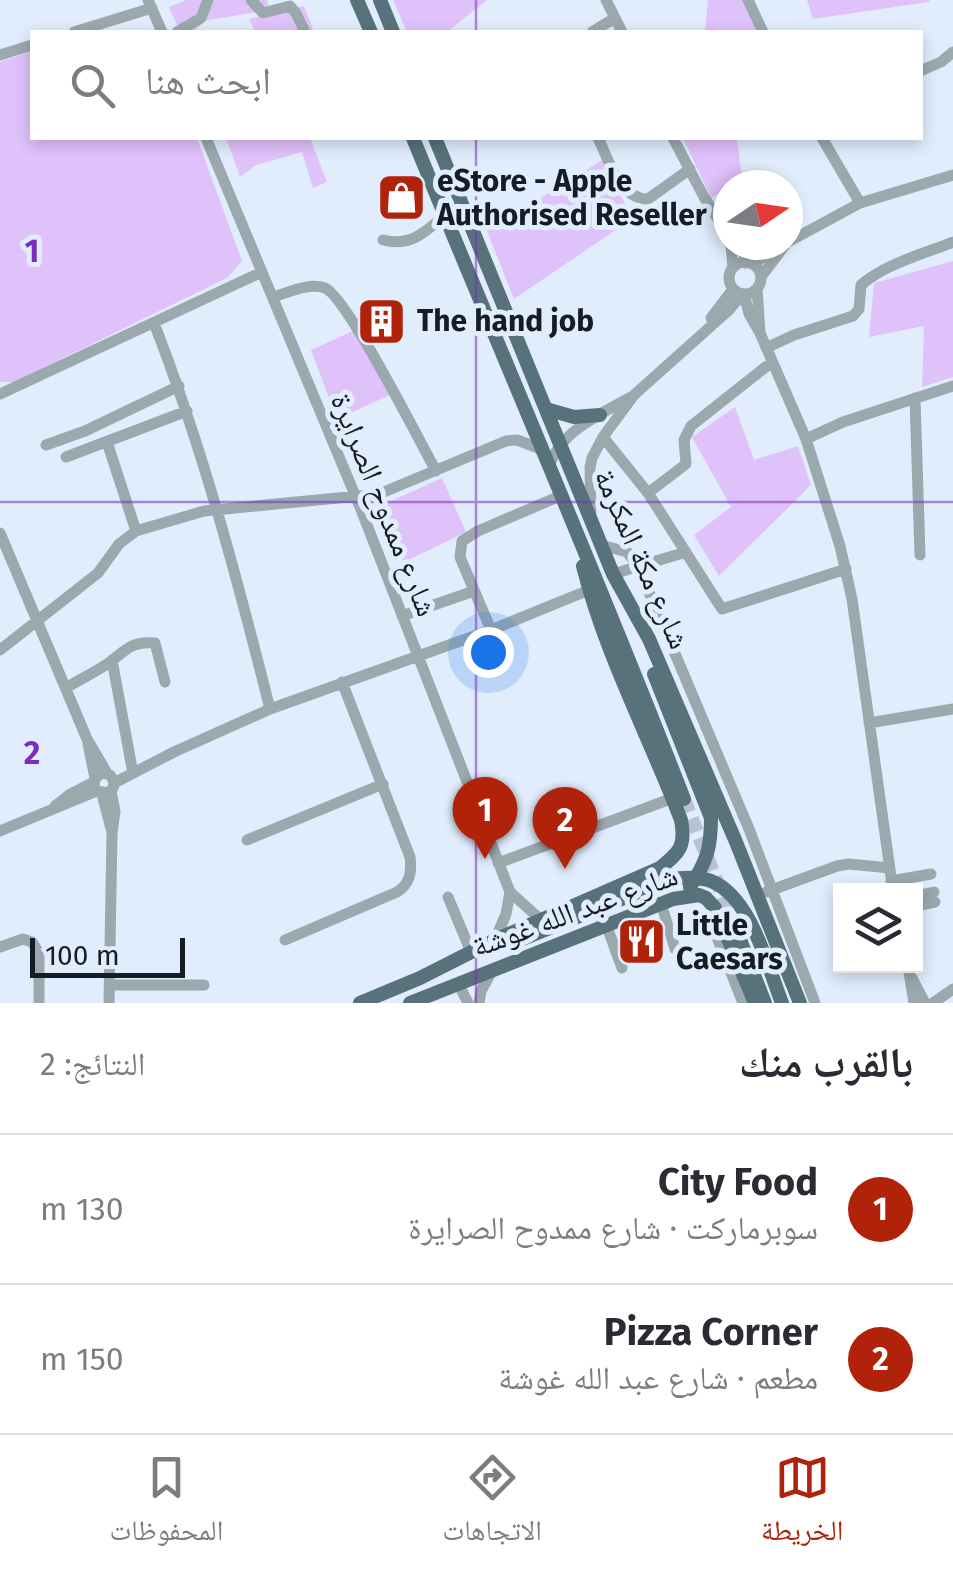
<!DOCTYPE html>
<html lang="ar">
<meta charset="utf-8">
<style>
:root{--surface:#fff;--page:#f2f2f3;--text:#2b2b33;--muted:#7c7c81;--line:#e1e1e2;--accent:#b0220a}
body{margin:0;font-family:"Fira Sans","Noto Naskh Arabic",sans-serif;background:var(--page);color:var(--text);direction:rtl}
.controls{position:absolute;right:30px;bottom:30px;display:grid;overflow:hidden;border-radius:0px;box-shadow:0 5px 15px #0003}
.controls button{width:90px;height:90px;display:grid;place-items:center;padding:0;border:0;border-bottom:2px solid var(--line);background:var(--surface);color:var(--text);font:50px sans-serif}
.compass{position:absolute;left:713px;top:170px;width:90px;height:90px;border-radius:50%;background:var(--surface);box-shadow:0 5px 15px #0003;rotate:77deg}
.scale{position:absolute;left:30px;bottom:25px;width:155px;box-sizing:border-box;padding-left:10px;border:5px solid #141c24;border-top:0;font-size:28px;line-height:35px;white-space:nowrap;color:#141c24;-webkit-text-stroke:8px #e1edfc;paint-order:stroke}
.you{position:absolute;left:488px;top:652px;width:35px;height:35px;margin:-25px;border:8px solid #fff;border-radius:50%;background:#1a73e8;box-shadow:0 0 0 15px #1a73e833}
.badge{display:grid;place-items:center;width:65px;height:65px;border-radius:50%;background:var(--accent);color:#fff;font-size:32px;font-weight:700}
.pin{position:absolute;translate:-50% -82px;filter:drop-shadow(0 2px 5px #0008)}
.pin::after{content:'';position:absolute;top:52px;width:35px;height:30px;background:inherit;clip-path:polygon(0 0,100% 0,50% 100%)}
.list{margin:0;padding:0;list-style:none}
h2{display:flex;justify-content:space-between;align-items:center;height:130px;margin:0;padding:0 40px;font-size:42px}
h2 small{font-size:32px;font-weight:400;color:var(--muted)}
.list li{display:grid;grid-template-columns:65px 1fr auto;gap:30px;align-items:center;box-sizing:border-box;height:150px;padding:0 40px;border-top:2px solid var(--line)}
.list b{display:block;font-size:38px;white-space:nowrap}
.list p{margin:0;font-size:32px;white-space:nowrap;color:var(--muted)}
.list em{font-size:32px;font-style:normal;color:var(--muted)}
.icon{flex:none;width:55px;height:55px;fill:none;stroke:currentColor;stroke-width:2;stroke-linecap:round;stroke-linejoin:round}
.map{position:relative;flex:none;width:953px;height:1003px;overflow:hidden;direction:ltr}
.search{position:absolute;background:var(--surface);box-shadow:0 5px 15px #0003;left:30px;right:30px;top:30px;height:110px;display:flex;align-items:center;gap:25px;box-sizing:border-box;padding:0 35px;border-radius:0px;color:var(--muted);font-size:38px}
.sheet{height:430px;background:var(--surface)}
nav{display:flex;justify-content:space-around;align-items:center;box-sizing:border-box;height:140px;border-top:2px solid var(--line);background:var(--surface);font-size:28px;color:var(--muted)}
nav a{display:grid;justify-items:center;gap:5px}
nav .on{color:var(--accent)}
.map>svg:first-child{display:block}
</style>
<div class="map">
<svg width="953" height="1003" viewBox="0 0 953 1003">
<rect width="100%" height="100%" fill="#e1edfc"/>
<path fill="#e0c2fb" d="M186 0H267L270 10 203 21 194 32H180L169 7Z
M393 0H487L447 32H407Z
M708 0H749L761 32H705Z
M807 0H930L928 2 813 19Z
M304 6 314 32H255L249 19Z
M32 51V138H197L242 261 227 278 14 382H0V62Z
M226 138H310L327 182 313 188 302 152 256 165 240 177Z
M683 138H740L737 140 742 178 711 198Z
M604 159 632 219 514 299 487 231Z
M953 261V377L922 387 924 326 869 337 874 283Z
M357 329 392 394 337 419 311 350Z
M735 407 754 460 798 446 811 485 719 576 694 535 731 507 692 437Z
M442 478 466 532 404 562 378 507Z"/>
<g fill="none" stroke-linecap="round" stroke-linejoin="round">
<path stroke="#b8c3d1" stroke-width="14" stroke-dasharray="14 7" stroke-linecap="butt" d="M684 799 739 937"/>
<path stroke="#9ba9af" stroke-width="11" d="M148 0 162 32
M251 0 263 13 290 6 296 13 305 32
M606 0 622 32
M748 0 763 32
M74 32 152 8
M177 32 201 18 208 0
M592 32 615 18
M0 55 32 45
M920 71 941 62 953 52
M206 138 360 507 510 892 541 920
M598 138C609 160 619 199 648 199L690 169
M673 138 704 197 728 235
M822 138 860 203
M383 240C411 247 425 232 445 215
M788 242 860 203 953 175
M731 245 733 268
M742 245 746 263
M729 278a16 16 0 1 1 32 0a16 16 0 1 1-32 0Z
M752 264 782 245
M761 277 785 245
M757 288 760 333
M744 294 749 314 760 333 806 439 840 546 852 599 893 891
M273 297C288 293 309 282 325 288 347 297 420 442 436 471
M711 318 733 289
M154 323C203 449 237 578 270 709
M766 348 794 335 853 316 859 309 861 285C885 264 923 254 953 242
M0 394 262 272
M915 398 920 555
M603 437 648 493 722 609 846 569
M806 439 843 422 953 386
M107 442 136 531
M46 445 85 431 179 386
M66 457 187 411
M549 468C558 432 601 414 631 397
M648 493 686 464 684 440 691 426 772 362
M591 514 590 467 592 458 603 437 634 395 729 310 742 294
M0 533 87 739 107 773
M601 545 627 552 638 566 749 829 815 1003
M613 574 686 552
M402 616 474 591
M491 630 460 557 462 541 478 531 560 496
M0 650 98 573 119 544 136 531 204 511 379 494 506 441 517 440 541 449
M112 660 132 768
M66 688C80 679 96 672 110 662 127 649 132 641 155 643L165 682
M869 723 953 709
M88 744 95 778
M114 783 174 752 270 709 491 630 589 590
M102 794 111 829
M55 806 69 795 94 782
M0 831 97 791 107 793C115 789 116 783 110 775L102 773 95 778 94 787 97 791
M247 840 383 784
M498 863 673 798
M891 881 931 874
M766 892 837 866 849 864 890 868
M916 896 934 892
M448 897 471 952
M661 903 675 949
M916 906 935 902
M719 919 718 940 743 1003
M606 924 622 968
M285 940 397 892C410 884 412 872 410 857L342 682
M495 940 506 914 510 892
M0 947 23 939 32 942 39 953V1003
M908 966 914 1003
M912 978 925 1003
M458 983 468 1003
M110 985H204
M109 1003 112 833 115 811 111 791
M479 1003 481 991 492 971
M933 1003 953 989"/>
<path stroke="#58727c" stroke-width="14" d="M357 0 371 32
M380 0 393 32
M413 138C503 358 598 577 684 799
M435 138 613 574 649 639 736 842 800 1003
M546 409 574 417 600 415
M654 674 711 818C711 848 707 861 690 887
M739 937 765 1003
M360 1003 420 978 495 940 660 868C680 852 686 846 681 820 649 736 605 654 583 566
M410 1003 673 899 699 895 706 898 715 908 755 1003"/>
<path stroke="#58727c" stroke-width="14" d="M520 940 671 879C683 878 699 876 711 881 751 897 767 965 782 1003"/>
</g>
<path fill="none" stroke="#7b2cbf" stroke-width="2.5" stroke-opacity="0.55" d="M476 0V32M476 138V1003M0 502H953"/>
<defs>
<symbol id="shop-square" viewBox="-11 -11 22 22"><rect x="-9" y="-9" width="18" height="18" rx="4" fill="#b0220a" stroke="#e1edfc"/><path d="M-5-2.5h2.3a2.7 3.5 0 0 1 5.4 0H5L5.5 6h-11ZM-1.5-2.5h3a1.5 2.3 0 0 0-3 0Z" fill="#fff"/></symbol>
<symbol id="building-square" viewBox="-11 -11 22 22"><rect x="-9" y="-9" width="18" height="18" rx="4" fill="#b0220a" stroke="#e1edfc"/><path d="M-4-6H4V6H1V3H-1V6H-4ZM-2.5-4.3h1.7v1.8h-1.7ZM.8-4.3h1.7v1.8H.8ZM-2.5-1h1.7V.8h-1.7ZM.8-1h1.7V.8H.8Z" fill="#fff"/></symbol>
<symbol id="restaurant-square" viewBox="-11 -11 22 22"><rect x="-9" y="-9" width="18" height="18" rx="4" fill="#b0220a" stroke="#e1edfc"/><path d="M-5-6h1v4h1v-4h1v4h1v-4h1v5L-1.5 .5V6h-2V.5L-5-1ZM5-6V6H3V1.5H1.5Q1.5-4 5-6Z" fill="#fff"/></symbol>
</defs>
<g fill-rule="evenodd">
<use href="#shop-square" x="374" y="170" width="55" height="55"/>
<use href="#building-square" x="354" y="294" width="55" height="55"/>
<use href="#restaurant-square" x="614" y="914" width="55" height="55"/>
</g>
<g text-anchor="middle" stroke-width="10" stroke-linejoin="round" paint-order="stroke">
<g font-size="30" font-weight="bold" fill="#141c24" stroke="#e1edfc" text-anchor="start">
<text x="437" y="191">eStore - Apple<tspan x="437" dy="34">Authorised Reseller</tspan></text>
<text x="417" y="331">The hand job</text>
<text x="676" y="935">Little<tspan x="676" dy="34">Caesars</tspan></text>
</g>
<g font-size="30" fill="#141c24" stroke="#e1edfc">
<text transform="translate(384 505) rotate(68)" y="10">شارع ممدوح الصرايرة</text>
<text transform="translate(642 559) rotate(66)" y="10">شارع مكة المكرمة</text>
<text transform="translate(575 911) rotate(-20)" y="10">شارع عبد الله غوشة</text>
</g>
</g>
<g font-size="32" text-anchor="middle" font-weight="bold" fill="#7b2cbf" stroke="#e1edfc" stroke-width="10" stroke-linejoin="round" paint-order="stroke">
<text x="32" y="262">1</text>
<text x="32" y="764">2</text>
</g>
</svg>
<div class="controls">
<button><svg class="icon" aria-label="layers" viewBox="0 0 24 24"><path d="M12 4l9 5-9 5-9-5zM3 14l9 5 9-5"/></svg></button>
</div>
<svg class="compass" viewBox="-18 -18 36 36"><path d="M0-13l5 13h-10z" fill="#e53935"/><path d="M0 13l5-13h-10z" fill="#7c7c81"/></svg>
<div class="scale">100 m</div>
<div class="you"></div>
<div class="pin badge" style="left:485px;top:859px">1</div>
<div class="pin badge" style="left:565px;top:869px">2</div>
<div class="search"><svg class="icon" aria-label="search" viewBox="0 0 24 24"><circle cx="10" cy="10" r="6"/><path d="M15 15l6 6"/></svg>ابحث هنا</div>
</div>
<section class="sheet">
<h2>بالقرب منك<small>النتائج: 2</small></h2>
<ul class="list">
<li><span class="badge">1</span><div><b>City Food</b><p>سوبرماركت · شارع ممدوح الصرايرة</p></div><em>130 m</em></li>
<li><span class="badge">2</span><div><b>Pizza Corner</b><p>مطعم · شارع عبد الله غوشة</p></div><em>150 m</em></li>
</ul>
</section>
<nav>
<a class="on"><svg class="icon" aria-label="map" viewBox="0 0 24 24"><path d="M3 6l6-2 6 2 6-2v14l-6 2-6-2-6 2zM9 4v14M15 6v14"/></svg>الخريطة</a>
<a><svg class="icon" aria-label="directions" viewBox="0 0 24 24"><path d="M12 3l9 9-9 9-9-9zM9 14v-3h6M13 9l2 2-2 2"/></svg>الاتجاهات</a>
<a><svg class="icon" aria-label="saved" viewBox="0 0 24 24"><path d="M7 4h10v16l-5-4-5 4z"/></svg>المحفوظات</a>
</nav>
